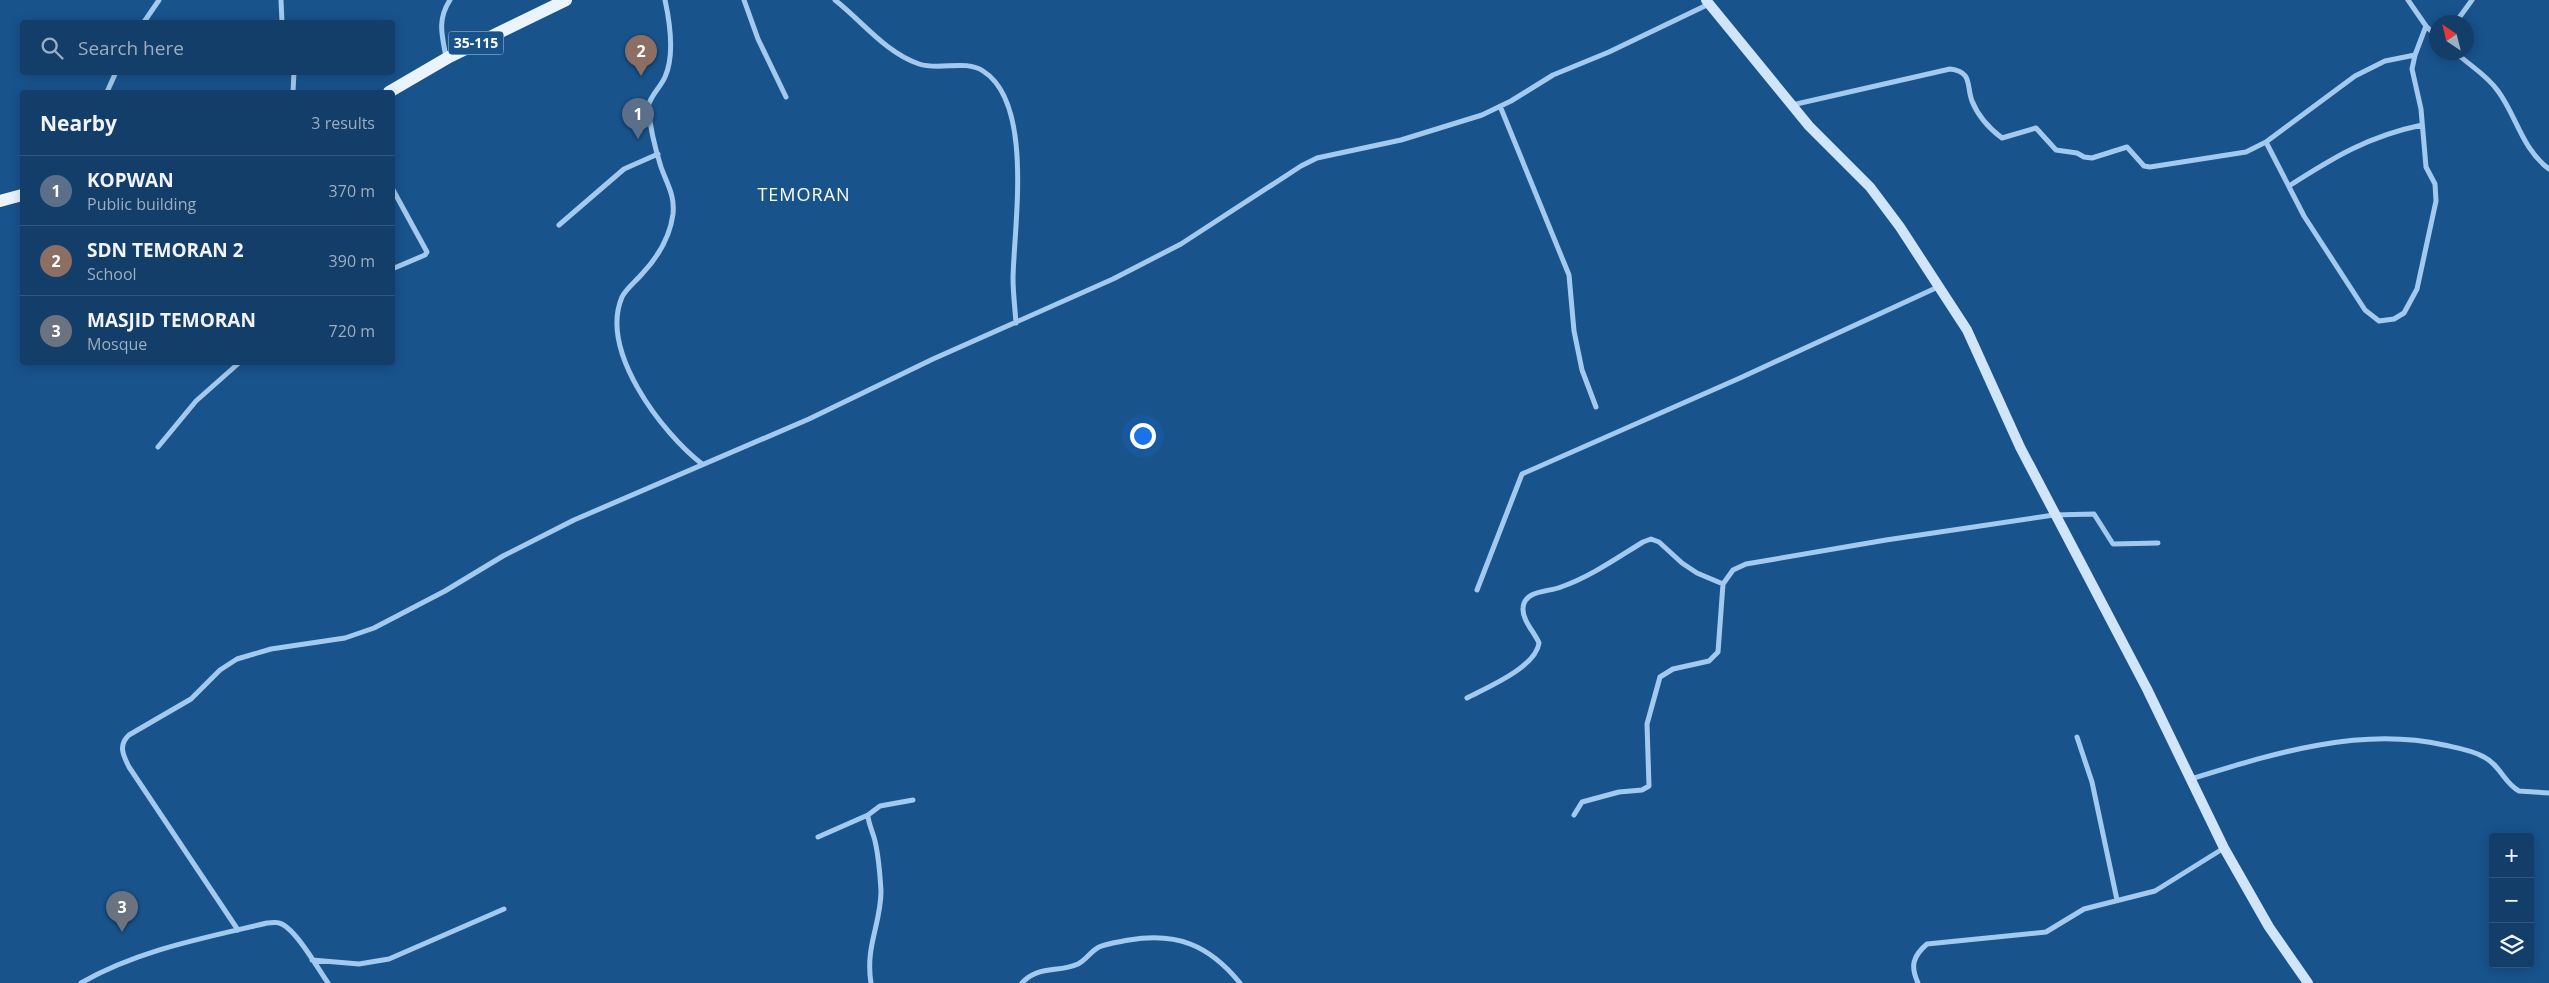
<!DOCTYPE html>
<meta charset="utf-8">
<style>
:root{--surface:#123e69;--page:#1f4971;--text:#f1f3f6;--muted:#9caec0;--line:#31577d;--accent:#d6ab8b}
body{margin:0;font-family:"Open Sans",sans-serif;background:var(--page);color:var(--text)}
.controls{position:absolute;right:15px;bottom:15px;display:grid;overflow:hidden;border-radius:5px;box-shadow:0 2px 12px #0003}
.controls button{width:45px;height:45px;display:grid;place-items:center;padding:0;border:0;border-bottom:1px solid var(--line);background:var(--surface);color:var(--text);font:25px sans-serif}
.compass{position:absolute;left:2429px;top:15px;width:45px;height:45px;border-radius:50%;background:var(--surface);box-shadow:0 2px 12px #0003;rotate:325deg}
.you{position:absolute;left:1142px;top:435px;width:18px;height:18px;margin:-12px;border:4px solid #fff;border-radius:50%;background:#1a73e8;box-shadow:0 0 0 8px #1a73e833}
.badge{display:grid;place-items:center;width:32px;height:32px;border-radius:50%;background:var(--accent);color:#fff;font-size:16px;font-weight:700}
.pin{position:absolute;translate:-50% -41px;filter:drop-shadow(0 1px 2px #0008)}
.pin::after{content:'';position:absolute;top:26px;width:18px;height:15px;background:inherit;clip-path:polygon(0 0,100% 0,50% 100%)}
.list{margin:0;padding:0;list-style:none}
h2{display:flex;justify-content:space-between;align-items:center;height:65px;margin:0;padding:0 20px;font-size:21px}
h2 small{font-size:16px;font-weight:400;color:var(--muted)}
.list li{display:grid;grid-template-columns:32px 1fr auto;gap:15px;align-items:center;box-sizing:border-box;height:70px;padding:0 20px;border-top:1px solid var(--line)}
.list b{display:block;font-size:19px;white-space:nowrap}
.list p{margin:0;font-size:16px;white-space:nowrap;color:var(--muted)}
.list em{font-size:16px;font-style:normal;color:var(--muted)}
.icon{flex:none;width:28px;height:28px;fill:none;stroke:currentColor;stroke-width:2;stroke-linecap:round;stroke-linejoin:round}
.map{position:relative;flex:none;width:2549px;height:983px;overflow:hidden}
.search{position:absolute;background:var(--surface);box-shadow:0 2px 12px #0003;left:20px;top:20px;width:375px;height:55px;display:flex;align-items:center;gap:12px;box-sizing:border-box;padding:0 18px;border-radius:5px;color:var(--muted);font-size:19px}
.panel{position:absolute;background:var(--surface);box-shadow:0 2px 12px #0003;left:20px;top:90px;width:375px;height:275px;border-radius:5px}
.map>svg:first-child{display:block}
</style>
<div class="map">
<svg width="2549" height="983" viewBox="0 0 2549 983">
<rect width="100%" height="100%" fill="#18538c"/>
<g fill="none" stroke-linecap="round" stroke-linejoin="round">
<path stroke="#a3caee" stroke-width="5" d="M281 0 282 22
M665 0C670 23 675 55 665 77 660 88 650 96 648 107 650 126 655 148 661 167 667 184 675 195 673 214 670 237 657 258 642 274 636 281 626 289 622 297 599 351 662 433 702 464
M744 0 758 39 786 97
M835 0C863 22 885 52 919 64 940 71 965 59 983 71 1034 103 1014 225 1013 278 1013 293 1015 308 1016 323
M2408 0 2426 26 2436 36
M144 22 159 0
M2456 22 2472 0
M2455 52C2469 65 2487 75 2498 91 2517 117 2522 149 2549 169
M446 57C442 35 437 20 450 0
M107 92 116 72
M293 92 294 72
M1792 105 1950 69C1973 72 1966 85 1972 101 1978 116 1990 129 2002 138L2036 128 2056 150 2077 153 2084 157 2092 158 2127 147 2144 166 2150 167 2246 152 2266 142 2355 76 2385 61 2415 55
M1500 106 1569 275 1574 331 1582 370 1596 407
M2266 142 2304 216 2365 310 2379 321 2394 319 2404 313 2417 289 2436 201 2435 184 2426 167 2421 109 2412 69 2415 55 2426 26
M2289 186C2334 157 2369 136 2422 125
M392 188 427 252 425 255 392 269
M559 225 624 169 658 154
M158 447 196 401 240 362
M1477 590 1522 474 1740 378 1938 287
M1467 698C1488 687 1536 667 1539 643 1535 633 1522 620 1523 608 1524 590 1549 592 1561 587 1590 577 1617 558 1643 542L1651 539 1659 542 1682 563 1697 573 1723 584
M2077 737 2092 782 2117 900
M2191 779C2272 754 2359 726 2444 745 2458 748 2472 750 2484 757 2500 765 2504 783 2519 791L2549 793
M1574 815 1582 802 1619 792 1642 790 1649 786 1647 724 1660 677 1673 669 1709 661 1718 652 1723 584 1733 570 1746 564 1886 540 2054 515 2094 514 2113 544 2158 543
M818 837 868 815
M238 930 129 767C123 755 118 745 129 735L191 699 220 670 237 659 271 649 345 638 374 628 445 591 503 556 574 520 809 419 933 359 1113 279 1181 244 1301 166 1317 158 1401 140 1482 115 1511 101 1553 75 1609 52 1709 4
M312 960 359 964 389 959 504 909
M81 983C138 950 204 938 267 923 270 923 276 922 279 923 295 927 318 969 328 983
M871 983C865 946 881 924 881 891 880 874 879 858 875 841 873 832 868 823 868 815L880 806 913 800
M1022 983C1038 965 1058 973 1078 964 1086 960 1091 951 1099 947 1108 943 1119 942 1129 940 1177 932 1209 945 1240 983
M1918 983C1910 966 1913 956 1927 944L2046 932 2084 909 2155 891 2224 848"/>
<path stroke="#d0e5fa" stroke-width="10" d="M1706 0 1809 126 1870 187 1900 227 1967 330 2020 447 2147 689 2224 848 2269 927 2308 983"/>
<path stroke="#eaf4ff" stroke-width="12" d="M389 92 449 57 566 0
M0 201 22 195"/>
</g>
<g text-anchor="middle" stroke-width="4.5" stroke-linejoin="round" paint-order="stroke">
<rect fill="#18538c" stroke="#bacbdc" stroke-width="1" x="448.5" y="31.5" width="55" height="23" rx="4"/>
<g font-size="14" font-weight="bold" fill="#fff">
<text x="476" y="48">35-115</text>
</g>
<g font-size="18" letter-spacing="1" fill="#fff" stroke="#18538c">
<text x="804" y="201">TEMORAN</text>
</g>
</g>
</svg>
<div class="controls">
<button>+</button>
<button>−</button>
<button><svg class="icon" aria-label="layers" viewBox="0 0 24 24"><path d="M12 4l9 5-9 5-9-5zM3 14l9 5 9-5"/></svg></button>
</div>
<svg class="compass" viewBox="-18 -18 36 36"><path d="M0-13l5 13h-10z" fill="#e53935"/><path d="M0 13l5-13h-10z" fill="#9caec0"/></svg>
<div class="you"></div>
<div class="pin badge" style="left:638px;top:139px;background:#5c6f8a">1</div>
<div class="pin badge" style="left:641px;top:76px;background:#8d6e63">2</div>
<div class="pin badge" style="left:122px;top:932px;background:#6b7280">3</div>
<div class="search"><svg class="icon" aria-label="search" viewBox="0 0 24 24"><circle cx="10" cy="10" r="6"/><path d="M15 15l6 6"/></svg>Search here</div>
<section class="panel">
<h2>Nearby<small>3 results</small></h2>
<ul class="list">
<li><span class="badge" style="background:#5c6f8a">1</span><div><b>KOPWAN</b><p>Public building</p></div><em>370 m</em></li>
<li><span class="badge" style="background:#8d6e63">2</span><div><b>SDN TEMORAN 2</b><p>School</p></div><em>390 m</em></li>
<li><span class="badge" style="background:#6b7280">3</span><div><b>MASJID TEMORAN</b><p>Mosque</p></div><em>720 m</em></li>
</ul>
</section>
</div>
